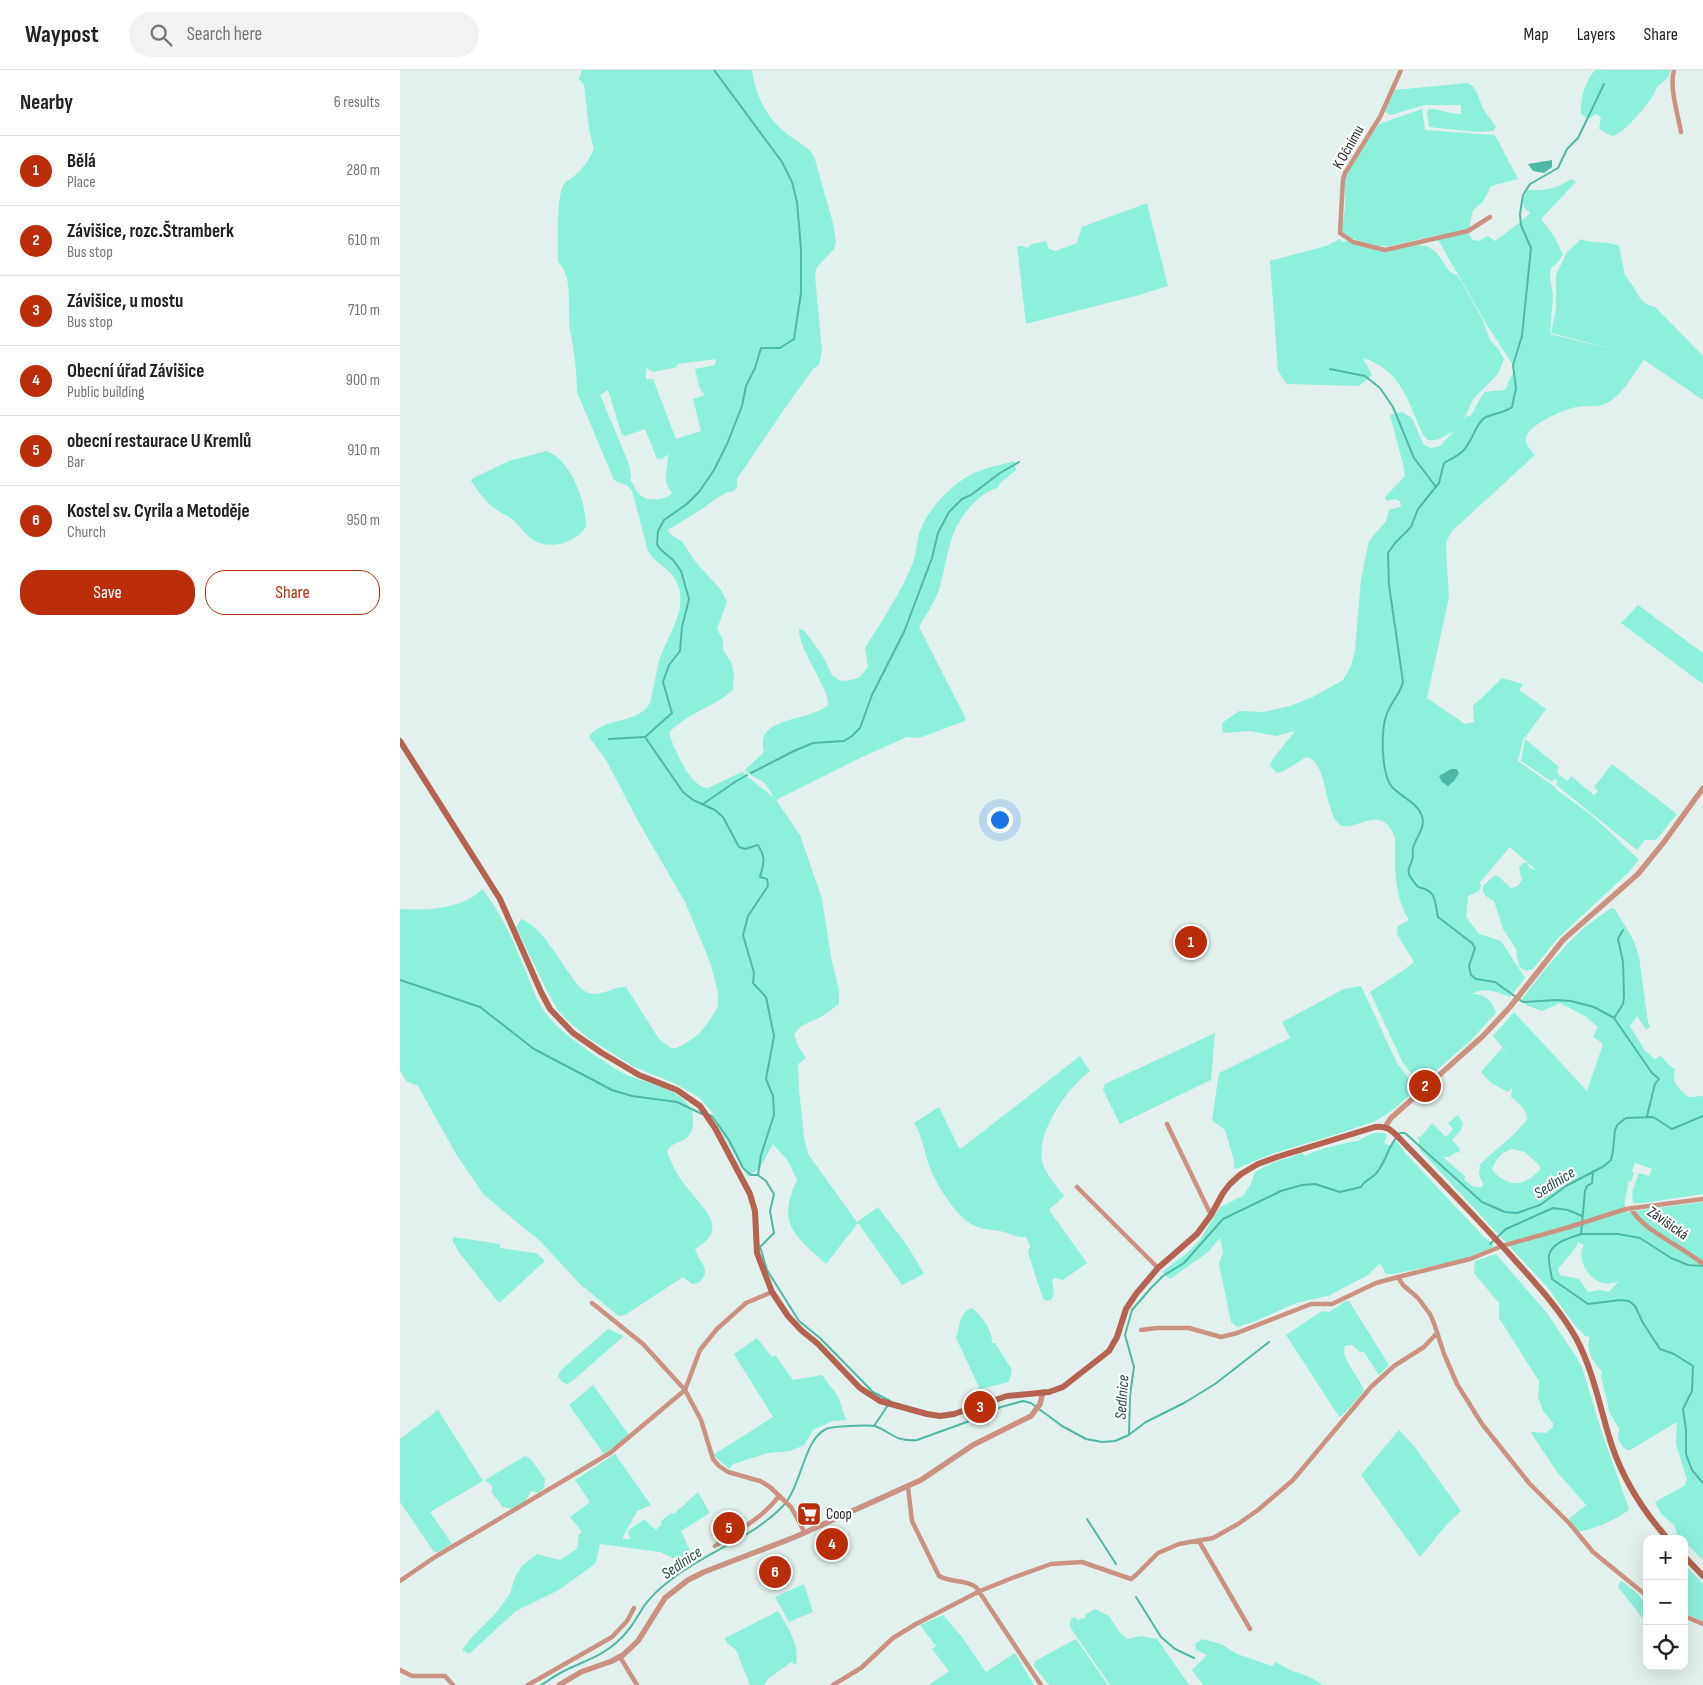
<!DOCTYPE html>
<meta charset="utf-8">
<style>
:root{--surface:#fff;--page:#f2f2f2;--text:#202124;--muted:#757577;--line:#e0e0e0;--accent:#b92e08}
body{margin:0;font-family:"Sofia Sans Condensed",sans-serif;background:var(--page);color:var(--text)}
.controls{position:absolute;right:15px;bottom:15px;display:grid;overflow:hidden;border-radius:10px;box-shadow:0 5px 20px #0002}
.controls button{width:45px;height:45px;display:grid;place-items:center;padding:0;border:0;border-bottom:1px solid var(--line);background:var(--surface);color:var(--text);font:25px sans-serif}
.you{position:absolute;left:599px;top:749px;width:18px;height:18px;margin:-12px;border:4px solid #fff;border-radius:50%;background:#1a73e8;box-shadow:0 0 0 8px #1a73e833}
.badge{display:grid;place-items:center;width:32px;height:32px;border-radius:50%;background:var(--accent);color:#fff;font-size:16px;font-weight:700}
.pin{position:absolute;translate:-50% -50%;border:2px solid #fff;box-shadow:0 1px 5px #0006}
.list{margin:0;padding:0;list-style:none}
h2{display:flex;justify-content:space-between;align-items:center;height:65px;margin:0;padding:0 20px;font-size:21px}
h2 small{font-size:16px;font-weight:400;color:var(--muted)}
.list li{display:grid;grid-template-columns:32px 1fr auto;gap:15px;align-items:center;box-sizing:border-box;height:70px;padding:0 20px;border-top:1px solid var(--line)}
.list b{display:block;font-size:19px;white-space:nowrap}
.list p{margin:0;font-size:16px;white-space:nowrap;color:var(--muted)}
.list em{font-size:16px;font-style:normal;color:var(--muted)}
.actions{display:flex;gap:10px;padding:15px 20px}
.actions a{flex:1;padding:11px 0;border:1px solid var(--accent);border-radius:20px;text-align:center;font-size:18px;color:var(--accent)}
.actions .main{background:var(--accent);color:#fff}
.icon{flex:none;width:28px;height:28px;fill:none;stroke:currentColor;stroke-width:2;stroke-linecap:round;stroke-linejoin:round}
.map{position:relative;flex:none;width:1303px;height:1615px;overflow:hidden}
header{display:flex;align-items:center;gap:30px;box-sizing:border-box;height:70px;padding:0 25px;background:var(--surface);border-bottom:1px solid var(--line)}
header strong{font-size:24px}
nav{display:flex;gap:28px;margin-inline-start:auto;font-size:18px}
.search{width:350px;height:45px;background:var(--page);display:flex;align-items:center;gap:12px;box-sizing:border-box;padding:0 18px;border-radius:28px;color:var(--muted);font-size:19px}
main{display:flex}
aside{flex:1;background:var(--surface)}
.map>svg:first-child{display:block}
</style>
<header>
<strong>Waypost</strong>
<div class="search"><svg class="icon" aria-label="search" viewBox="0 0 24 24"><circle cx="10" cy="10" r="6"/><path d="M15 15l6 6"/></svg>Search here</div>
<nav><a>Map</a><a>Layers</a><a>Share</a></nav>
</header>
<main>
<aside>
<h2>Nearby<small>6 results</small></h2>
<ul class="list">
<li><span class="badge">1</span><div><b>Bělá</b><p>Place</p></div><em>280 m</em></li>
<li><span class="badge">2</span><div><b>Závišice, rozc.Štramberk</b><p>Bus stop</p></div><em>610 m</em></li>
<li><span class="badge">3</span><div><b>Závišice, u mostu</b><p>Bus stop</p></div><em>710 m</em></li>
<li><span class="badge">4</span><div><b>Obecní úřad Závišice</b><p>Public building</p></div><em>900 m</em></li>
<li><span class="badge">5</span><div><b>obecní restaurace U Kremlů</b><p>Bar</p></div><em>910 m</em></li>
<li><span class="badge">6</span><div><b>Kostel sv. Cyrila a Metoděje</b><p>Church</p></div><em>950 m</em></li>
</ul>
<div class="actions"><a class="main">Save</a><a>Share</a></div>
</aside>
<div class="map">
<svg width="1303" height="1615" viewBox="0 0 1303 1615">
<rect width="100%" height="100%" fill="#e2f1ed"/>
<path fill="#8cf0db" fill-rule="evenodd" d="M182 0H352C357 29 366 48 390 66 399 73 408 77 414 86L433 153 436 172 434 179 417 197 415 206 422 281 419 295 414 298 387 335 337 409V418L332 422H328L320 426 299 441 268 460 271 465 282 471 294 490 321 520 327 532 317 559 323 570V580L331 592 334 605 333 620C314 637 285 644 269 663 274 678 290 718 308 718L342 702 374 728C371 723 367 715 362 711 355 706 351 707 345 700L364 682C353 646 410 652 428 635 430 619 398 579 399 559L404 560 422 585 432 605 439 610 445 611 459 608 468 597 465 578C482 551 500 524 512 495 517 484 516 472 520 461 529 437 552 414 574 403 587 397 601 395 614 391L616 400 600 413 598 418C591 419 584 424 578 429 547 457 550 483 539 520 534 533 526 545 519 557L566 649 565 651 519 668 507 667 460 688 376 730 400 765 422 829 431 887 439 921V934L423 946 401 956 394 964 398 976 406 988 398 994 399 1019 404 1067 408 1084 457 1152 478 1137 508 1177 524 1204 502 1215 458 1153 426 1194C395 1166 376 1154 397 1110L388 1091 373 1074 360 1098 348 1107 320 1060 312 1042 300 1028 274 1013 234 997 188 968 168 951 157 939 147 921 116 857 121 849C141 855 161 893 174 910 178 915 182 921 189 923 202 927 213 916 226 917L259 969 271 978H276L285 974 299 964 312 947 318 936V922L310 892 285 832 238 751 206 690 189 667C203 646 238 655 250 633 253 619 256 605 259 591 267 566 290 538 276 511 270 498 255 494 248 481L232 421C228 413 221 415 214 410L177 322C177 301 174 281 170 260 167 240 174 206 158 192 158 175 156 126 164 114 167 110 170 110 173 107 182 100 190 89 194 79L189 59 184 15 179 9ZM316 289 315 295 295 299 300 319 305 325 293 329 301 361 276 369 253 309H246V298L253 302 277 297V294ZM208 320 222 365 225 366 245 359 257 389 259 388 261 390 268 384C268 400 261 409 272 423 265 431 247 432 239 424 236 420 233 414 230 410L231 406 229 394 200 325Z
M1195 0H1270V2C1268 10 1263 11 1258 16 1257 17 1254 23 1254 24 1248 34 1223 65 1212 66L1199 59 1201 48 1198 45 1196 44 1188 49 1181 44C1180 29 1185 11 1195 0Z
M1067 13C1077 16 1078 27 1082 36 1085 43 1092 50 1096 57L1093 61 1076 62 1029 57 1027 42 1029 39C1040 39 1050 44 1061 44V35H1024L991 45 988 44 985 41 995 20Z
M1022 39 1025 60 1095 65 1118 109 1091 116 1083 132 1073 140 1068 163 1073 170 1078 171 1088 166 1095 171 1123 150 1130 143 1124 137 1123 130 1127 120C1143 121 1158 119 1171 109L1176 112 1141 149 1154 166 1163 185 1157 193 1151 198 1150 208 1153 225 1150 264 1224 282 1151 263 1156 238V205L1167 182 1181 169C1193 175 1207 170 1219 176L1225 205 1235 219C1238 227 1245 236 1255 237L1303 286V330L1244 290C1233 304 1223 325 1207 333 1198 338 1186 335 1177 337 1165 339 1127 355 1126 368 1125 375 1131 380 1135 385L1052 461 1047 470 1046 480 1049 527 1027 628 1065 654 1074 652 1073 636 1102 608 1123 614 1119 620 1146 639 1123 670 1118 691 1155 717 1157 720C1175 733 1194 746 1210 762 1220 771 1228 781 1239 789L1230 801 1157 869 1133 899 1127 901 1119 897 1116 879 1103 859 1094 831C1087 827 1082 825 1083 816L1095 805 1098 806 1111 818 1118 816 1122 810 1119 798 1123 793H1127L1130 798 1136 800 1110 777 1081 811H1079L1081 816 1079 821 1068 826 1066 847 1079 864 1101 871 1125 908 1110 927C1098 923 1085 916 1072 924 1085 923 1092 931 1096 943L1071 970 1020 1015 1003 993 970 922 1001 902 1014 892 1000 869 997 863 998 856 1009 850C997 832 995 808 995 787 995 778 997 770 992 761 976 733 951 767 938 753 924 738 927 690 906 687L884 701 877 703 870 696 872 690 895 661 876 666 849 661 823 663 822 653 839 641 864 642 890 636 913 627 943 610 951 596 955 580 961 509 969 471 986 451 989 440 1000 437 1001 435 1000 431 995 429 986 431 985 427 1005 406 1003 394 990 345 1002 342 1012 348 1024 375 1031 378 1040 376 1054 361C1046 365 1038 372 1028 370L1023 365C1008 332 1002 300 963 288L972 305 959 316 887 314 878 301 870 191 926 176 940 169 942 172 948 171 979 181 994 180 1017 175 1027 176 1033 180 1037 183 1049 201 1058 206 1083 250 1090 270 1098 279 1104 289 1098 304 1074 328 1062 352 1067 345 1070 347 1084 322 1105 320 1115 298 1087 255 1038 170V165L990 176H975L951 168 944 164 942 160 945 138V107L958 84 979 54Z
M747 133 768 216 739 225 626 254 617 176H623L627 178 632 174 646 171 649 179 656 181 677 173 682 157Z
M146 381C171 389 186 432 186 456 178 472 151 480 135 471 126 466 121 457 113 450 109 446 104 445 100 442 87 435 79 422 71 411L73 408 109 391Z
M1238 535 1303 583V614L1221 553Z
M1125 669 1159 697 1157 701 1159 705 1168 711 1171 706 1194 725 1198 721 1194 717 1212 694 1277 744 1256 770H1245L1237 780 1156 715 1158 712 1155 709 1152 712 1121 691Z
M82 819C100 841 111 866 122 892 132 915 137 937 156 955 172 970 202 991 221 1002 243 1014 277 1015 290 1038 294 1044 293 1047 293 1053 291 1076 274 1068 267 1081 271 1093 277 1105 285 1115 301 1137 332 1158 295 1179 299 1193 313 1199 299 1213L292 1214 283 1207 225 1245 219 1246 215 1243 181 1215 139 1170 84 1125 56 1084 18 1016 6 1011 0 1000V839C25 841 64 839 82 819Z
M1211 838 1215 839 1234 871 1239 887 1248 952 1250 957 1246 960 1237 946 1230 956 1245 981 1255 989 1261 986 1268 994 1275 999C1271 1012 1279 1020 1289 1027L1303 1026V1124L1244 1133H1234C1229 1123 1236 1112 1239 1103L1249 1106 1252 1099 1235 1093 1232 1101 1234 1103 1231 1112 1228 1111C1229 1122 1222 1131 1226 1142L1303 1132V1490L1284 1471V1469L1278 1466 1274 1455 1261 1444 1255 1432 1284 1416 1287 1410 1276 1374 1277 1352 1230 1380H1227L1223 1377 1218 1369 1219 1358 1210 1344 1201 1306 1202 1301C1193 1294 1185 1278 1190 1267L1185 1266 1173 1253 1148 1218 1020 1080 1018 1066 1021 1067 1032 1053 1046 1067 1053 1059 1048 1053 1058 1045 1063 1053 1061 1060 1052 1070 1059 1077 1060 1083 1056 1082 1049 1087H1043L1066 1107 1064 1109C1070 1115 1073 1118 1082 1117L1083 1113C1080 1107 1077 1103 1081 1098L1079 1095 1113 1065 1127 1050C1127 1040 1119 1033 1111 1027L1112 1018 1108 1022 1091 1013 1081 1002 1102 978 1112 989 1093 966 1114 942 1187 1021 1202 977V973L1193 967 1197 958H1199L1185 946 1160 933 1142 941 1126 935 1122 929 1146 898 1171 870 1185 857ZM1112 1079 1125 1082 1140 1096V1100C1129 1110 1120 1118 1104 1110 1099 1107 1095 1104 1092 1099 1096 1089 1101 1082 1112 1079ZM1178 1172 1184 1175C1176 1187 1187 1207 1200 1212 1207 1215 1213 1213 1219 1211L1209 1222 1200 1220 1188 1222 1179 1209 1160 1205 1158 1199 1176 1177Z
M961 916 997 993 1016 1018V1020L990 1042 975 1051 941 1063 871 1084 836 1099 834 1098V1091L825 1060 812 1050 819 1003 890 968 882 952 944 919Z
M815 963 811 1010 720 1054 703 1020 705 1014Z
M680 986 690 1001C667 1018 637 1061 642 1090 644 1103 657 1116 664 1126L649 1140 687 1193 663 1210 655 1208 652 1210 654 1224 651 1230 647 1231 643 1229 628 1183 630 1176 626 1167C617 1168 609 1163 600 1161 591 1160 581 1159 573 1155 555 1146 535 1112 528 1093 524 1079 522 1066 514 1053L539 1037 559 1078H562Z
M974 1063H984L987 1065 984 1073 990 1076 994 1071 998 1073 1008 1086 1085 1168 1093 1174V1177L1061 1190 993 1204H986L980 1193 968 1205 928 1226 896 1233 856 1251 837 1257 831 1252 819 1194 823 1182 820 1168 807 1183 770 1209 762 1202 787 1183 800 1170 820 1137 843 1126 851 1114 855 1102 870 1094 902 1083 905 1086C910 1082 952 1070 959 1071L961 1069Z
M53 1167 100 1174V1178L135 1183 139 1185 145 1191 99 1233 58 1181 53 1172Z
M1096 1184 1147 1243 1177 1288 1183 1300 1201 1360 1229 1439C1224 1446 1187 1463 1178 1461L1169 1449 1186 1435 1157 1402 1131 1363 1133 1362 1146 1363 1153 1357V1353L1143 1341 1138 1327 1139 1311 1099 1248V1233L1074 1203 1075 1191Z
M946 1231H949L989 1295 979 1305 964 1282H960L952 1275 945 1276C940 1289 961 1308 964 1321L942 1346H939L934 1339 886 1265 922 1241 929 1242Z
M571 1238C581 1243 593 1262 592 1273H595L612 1300 609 1312 580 1319 556 1268C561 1255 558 1244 571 1238Z
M208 1259 224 1266 171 1312 167 1314 162 1312 158 1306 161 1300Z
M357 1268 372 1287 375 1285 393 1310 422 1305 438 1326 446 1350 433 1351 413 1360 404 1375 390 1381 368 1383 333 1394 329 1399 313 1385 373 1347 334 1284Z
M193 1315 229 1365 204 1384 169 1335Z
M38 1340 83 1411 30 1442 52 1474 38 1482H34L0 1432V1369Z
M999 1360 1014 1376 1061 1441 1048 1453 1020 1487 961 1405Z
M215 1384 251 1435 237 1441 222 1469H231L228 1464 229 1460 244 1449 256 1460 262 1454 260 1452 271 1443 274 1444 298 1422 310 1443 281 1461 292 1485 285 1488 282 1492 260 1482 200 1474 196 1493 159 1520 116 1541 69 1584 62 1580 72 1567 96 1543 110 1524 115 1507 121 1497 137 1484 160 1490 177 1479 179 1464 182 1462 170 1447 190 1432 175 1410Z
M125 1386 131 1389 145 1409 144 1418 138 1423 131 1421 125 1432 113 1439 103 1437 92 1423V1416L85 1410Z
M1284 1494 1303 1514V1551L1284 1543Z
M1222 1511 1238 1524 1247 1537V1554L1218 1517 1220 1512Z
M404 1514 413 1542 389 1552 375 1527Z
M695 1539 709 1546 720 1563 727 1569 741 1566 757 1569 789 1615H710L670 1557 671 1549 675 1547 678 1550 681 1548 683 1549 686 1547 685 1545Z
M378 1541C388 1558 400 1574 396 1595L391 1592 368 1609 364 1615H350L336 1580 327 1573 325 1568Z
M543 1545 562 1567 586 1602 615 1583 634 1615H529L549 1601 532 1579 536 1576 520 1555Z
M676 1569 708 1615H649L634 1596 635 1591Z
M802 1569 821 1574 837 1584 872 1596 876 1592C891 1603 909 1604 923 1615H803L792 1600 807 1585 796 1580 795 1574Z"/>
<path fill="#4fb8a5" d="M1152 90V97L1144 103 1133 101 1128 94Z
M1051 699H1057L1059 703 1054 711 1048 716 1042 712 1039 706Z"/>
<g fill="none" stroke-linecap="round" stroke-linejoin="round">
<path stroke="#4fb8a5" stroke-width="2" d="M314 0 382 92 392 112 397 132 401 179V223L394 269 380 278H361L355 298 346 316 342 336 327 374 314 400 299 422 287 434 264 450 258 461 257 474 260 479 273 490 281 501 289 529 282 557 280 581 269 595 263 612 272 643 245 667 283 722 293 730 315 740 323 747 339 777 345 779 358 775C366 788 364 793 360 807L367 809 368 816 348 846 343 865 354 903 353 913 366 927 374 966 366 1009 373 1026 374 1045 361 1085 358 1105 366 1111 374 1124 370 1141 374 1163 360 1177 361 1180 367 1200 399 1251 420 1268 473 1322 490 1331
M1204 14 1178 68 1167 79 1158 98 1130 114 1123 125 1120 144 1121 155 1131 178 1122 266 1113 295 1116 318 1112 337C1103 344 1089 344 1083 349 1074 358 1072 371 1064 380 1058 386 1051 389 1044 393L1039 413 1018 439 1011 457 995 473 988 483 989 515 1003 612C1000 625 990 633 986 646 981 662 981 704 992 717 1001 727 1017 732 1022 746 1026 759 1015 767 1013 779 1012 782 1014 786 1012 790 1011 795 1007 798 1009 804 1010 808 1015 813 1018 817 1037 821 1034 829 1038 847L1072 873 1075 878 1069 896 1071 905 1076 909 1095 912 1123 932 1157 930 1171 931 1194 937 1214 948 1252 1003 1259 1009 1255 1014 1247 1046
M930 299 965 306 980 318 993 337 1014 388 1036 417
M209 669 244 667
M351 703 394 681 413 673 444 671 452 666 460 658 472 625 504 562 532 488 538 463 549 442 562 429 571 425 600 403 619 392
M303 734 335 712 347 705
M0 910 80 937 134 979 212 1020 232 1026 277 1032 302 1044
M1214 948 1223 934 1224 926 1223 892 1218 869 1223 860
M309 1045 312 1046 329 1070 343 1098 351 1105H358
M1193 1101 1192 1113 1187 1116 1185 1121 1181 1164C1170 1168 1152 1172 1149 1185 1148 1192 1151 1202 1152 1209L1188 1234 1221 1230 1229 1231 1235 1236 1243 1253 1260 1279 1274 1284 1293 1296 1292 1321 1283 1339 1286 1360V1384L1292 1400 1303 1413
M1181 1164H1218L1240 1168 1271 1188 1288 1195 1303 1196
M1090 1174 1106 1159 1153 1138 1168 1140 1182 1146
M474 1356 488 1335
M730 1364 746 1352 784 1333 815 1314 869 1272
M687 1449 716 1494
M736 1527 761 1567 775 1579 794 1588
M141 1615C149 1610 156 1605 164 1601 182 1592 202 1586 217 1572 229 1562 236 1549 244 1536 250 1528 260 1518 268 1512 304 1482 350 1470 382 1437 402 1417 403 1370 426 1359 431 1356 470 1355 475 1356 493 1363 495 1372 517 1370L575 1349 601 1337 623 1331 631 1333 662 1356 686 1369 702 1372 715 1371 729 1365 730 1325 734 1297 725 1265 732 1240 751 1218 763 1206 784 1193 823 1149 881 1121 902 1115 915 1114 940 1122 961 1117C965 1109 974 1108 978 1101 988 1087 987 1077 1000 1063H1005L1082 1132 1105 1142 1117 1143 1140 1135 1166 1116 1204 1096 1211 1090 1213 1081 1215 1060 1218 1054 1226 1048 1253 1047 1272 1059 1303 1046"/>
<path stroke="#cb9284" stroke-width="4.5" d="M1001 0 980 47 945 103 943 109 940 163 953 172 985 180 1068 161 1090 147
M1274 0C1269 17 1278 45 1281 62
M767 1054 811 1145
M677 1117 758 1198
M1231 1138C1241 1160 1284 1177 1303 1194
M998 1207 1070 1189 1102 1176 1166 1158 1226 1139 1303 1129
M192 1233 243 1274 285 1320 301 1350 313 1389 319 1396 328 1402 360 1411 370 1417 391 1437 405 1463
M741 1260 757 1258H789L821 1267 837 1263 911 1234H932L976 1213 998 1207 1003 1215 1018 1228 1030 1244 1035 1256 1044 1284 1057 1314 1082 1354 1129 1413 1170 1454 1193 1482 1247 1526
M508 1417 512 1451 539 1506C551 1513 564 1509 576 1517L641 1615
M799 1471 850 1559
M315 1476C337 1461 363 1448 379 1426
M0 1511 35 1487 210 1383 285 1320 300 1280 317 1259 346 1233 372 1222
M1284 1546 1303 1554
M220 1587 237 1615
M0 1600 12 1606H45L53 1615
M128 1615 212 1567 227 1551 234 1538
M433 1615 461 1598 493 1568 516 1554 580 1521 612 1508 651 1494 682 1492 731 1509 736 1505 758 1483 779 1474 813 1468 838 1454 858 1440 893 1410 971 1317 994 1296 1024 1277 1037 1263"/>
<path stroke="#cb9284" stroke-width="5.5" d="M985 1057 991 1048 1083 966 1110 937 1163 870 1238 804 1264 772 1303 718
M159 1615 181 1602 212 1591 223 1585 238 1571 265 1528 288 1510 304 1502 395 1467 521 1410 573 1375 631 1346 640 1334 643 1322"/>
<path stroke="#b56350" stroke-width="6" d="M0 671 100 829 141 922 150 939 173 963 202 983 239 1005 277 1020 300 1036 315 1058 350 1124 355 1141 357 1183 372 1222 388 1246 401 1260 418 1274 460 1318 480 1331 527 1344 540 1346 554 1344 607 1326 649 1322 663 1317 709 1281 717 1267 726 1239 736 1224 758 1198 797 1164 811 1145 823 1123 830 1114 841 1104 858 1094 877 1087 975 1057C988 1055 993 1062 1001 1070 1039 1109 1077 1148 1113 1188 1136 1214 1159 1238 1176 1268 1194 1302 1200 1339 1212 1376 1224 1411 1243 1441 1268 1469
M1284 1486 1303 1506"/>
</g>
<defs>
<symbol id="supermarket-square" viewBox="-11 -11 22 22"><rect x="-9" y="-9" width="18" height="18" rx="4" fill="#b92e08" stroke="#fff"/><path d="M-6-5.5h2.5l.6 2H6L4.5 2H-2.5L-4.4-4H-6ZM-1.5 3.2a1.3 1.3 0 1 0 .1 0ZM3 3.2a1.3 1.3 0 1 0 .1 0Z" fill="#fff"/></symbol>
</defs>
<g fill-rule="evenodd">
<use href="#supermarket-square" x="395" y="1430" width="28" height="28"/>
</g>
<g text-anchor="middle" stroke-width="4.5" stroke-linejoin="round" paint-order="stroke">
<g font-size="15" fill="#1f2423" stroke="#fff">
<text transform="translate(948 77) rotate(-60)" y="5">K Očnímu</text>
<text transform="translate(1268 1153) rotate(35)" y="5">Závišická</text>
</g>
<g font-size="15" fill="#1f2423" stroke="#fff" text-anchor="start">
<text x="426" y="1449">Coop</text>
</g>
<g font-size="16" font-style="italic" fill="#1e4c43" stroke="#fff">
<text transform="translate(1154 1112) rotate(-32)" y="6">Sedlnice</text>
<text transform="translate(721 1327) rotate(-86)" y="6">Sedlnice</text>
<text transform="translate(281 1492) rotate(-34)" y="6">Sedlnice</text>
</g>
</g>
</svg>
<div class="controls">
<button>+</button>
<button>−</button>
<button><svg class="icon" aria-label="locate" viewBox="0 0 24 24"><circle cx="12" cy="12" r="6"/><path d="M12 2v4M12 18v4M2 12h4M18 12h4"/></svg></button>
</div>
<div class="you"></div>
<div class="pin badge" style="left:791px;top:872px">1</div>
<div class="pin badge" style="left:1025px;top:1016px">2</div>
<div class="pin badge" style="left:580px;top:1337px">3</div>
<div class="pin badge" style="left:432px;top:1474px">4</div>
<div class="pin badge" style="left:329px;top:1458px">5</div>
<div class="pin badge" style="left:375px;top:1502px">6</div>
</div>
</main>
